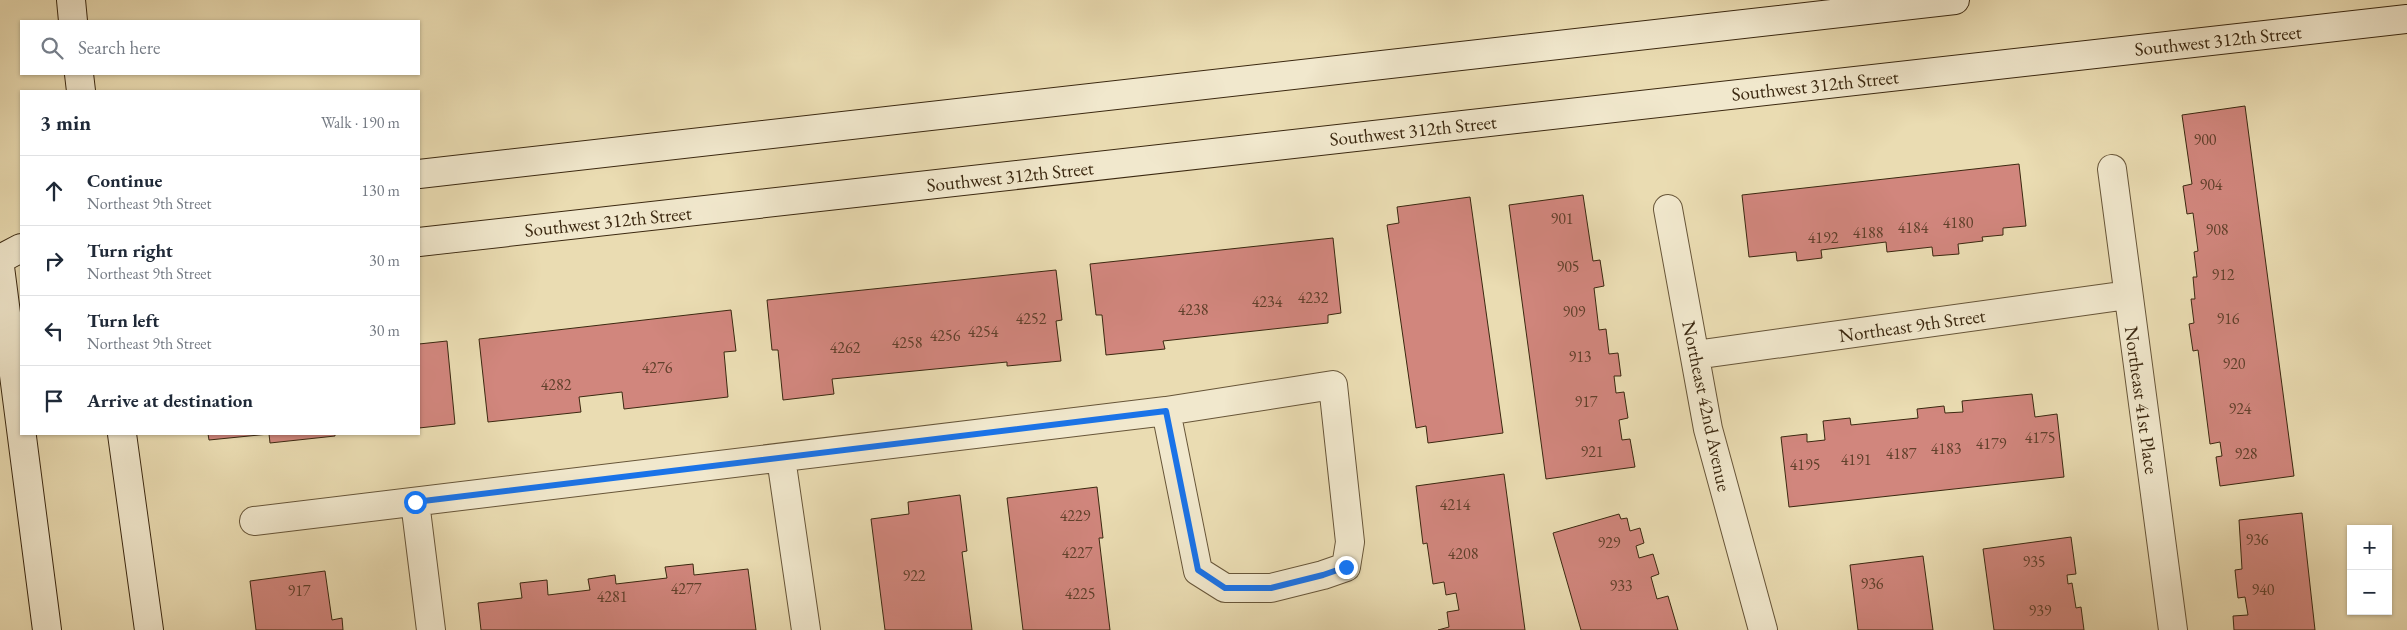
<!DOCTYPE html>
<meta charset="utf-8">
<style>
:root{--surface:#fff;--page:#f6f6f7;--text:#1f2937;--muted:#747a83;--line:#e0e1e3}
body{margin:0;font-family:"EB Garamond",serif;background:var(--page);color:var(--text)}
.controls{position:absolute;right:15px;bottom:15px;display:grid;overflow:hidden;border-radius:0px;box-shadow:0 1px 4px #0004}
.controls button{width:45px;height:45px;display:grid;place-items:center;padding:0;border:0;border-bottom:1px solid var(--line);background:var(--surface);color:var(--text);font:25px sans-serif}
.stop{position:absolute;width:15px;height:15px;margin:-11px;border:4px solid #1a73e8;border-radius:50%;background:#fff}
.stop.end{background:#1a73e8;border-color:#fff;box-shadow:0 1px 5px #0008}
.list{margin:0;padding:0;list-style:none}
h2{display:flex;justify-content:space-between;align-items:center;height:65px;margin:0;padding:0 20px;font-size:21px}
h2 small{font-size:16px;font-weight:400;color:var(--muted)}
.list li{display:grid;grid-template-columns:32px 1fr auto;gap:15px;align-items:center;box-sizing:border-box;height:70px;padding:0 20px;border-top:1px solid var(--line)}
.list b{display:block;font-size:19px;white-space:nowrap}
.list p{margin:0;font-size:16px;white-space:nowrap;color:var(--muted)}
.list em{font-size:16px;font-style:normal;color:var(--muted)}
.icon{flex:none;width:28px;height:28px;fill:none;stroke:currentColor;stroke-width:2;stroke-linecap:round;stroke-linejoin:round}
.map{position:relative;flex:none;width:2407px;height:630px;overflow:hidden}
.search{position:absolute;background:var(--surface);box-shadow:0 1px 4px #0004;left:20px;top:20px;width:400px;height:55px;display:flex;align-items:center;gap:12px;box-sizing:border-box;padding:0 18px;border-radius:0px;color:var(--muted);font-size:19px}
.panel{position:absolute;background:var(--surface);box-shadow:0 1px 4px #0004;left:20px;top:90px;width:400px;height:345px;border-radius:0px}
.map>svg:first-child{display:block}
</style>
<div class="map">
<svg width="2407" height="630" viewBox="0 0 2407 630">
<rect width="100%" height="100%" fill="#eadcb2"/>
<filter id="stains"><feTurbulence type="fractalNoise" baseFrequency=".004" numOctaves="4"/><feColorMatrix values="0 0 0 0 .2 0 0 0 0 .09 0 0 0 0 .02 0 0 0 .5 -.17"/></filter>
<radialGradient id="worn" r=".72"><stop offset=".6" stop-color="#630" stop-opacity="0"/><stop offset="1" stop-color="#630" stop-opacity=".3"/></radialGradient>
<path fill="#d1867d" stroke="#3b2810" d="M2245 106 2294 476 2220 486 2216 457 2222 456 2220 442 2210 444 2198 350 2193 351 2189 324 2194 323 2191 299H2195L2193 277H2197L2194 252 2198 251 2193 213 2187 214 2183 186 2192 184 2182 115Z
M2019 164 2026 226 2003 228V235L1982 237 1983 241 1958 244 1959 254 1933 256 1932 247 1887 252 1886 242 1821 250 1822 258 1797 261 1796 252 1749 257 1742 195Z
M1583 195 1593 261 1600 260 1604 286 1594 288 1599 330 1606 329 1609 354 1618 353 1621 376H1614L1616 393 1624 392 1628 418 1619 420 1622 440 1630 439 1635 467 1546 479 1509 205Z
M1470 197 1503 433 1428 443 1426 426 1416 428 1387 225 1399 223 1397 207Z
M1333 238 1341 313 1328 315V323L1163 341 1165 349 1106 355 1102 315H1096L1090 264Z
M1056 270 1062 320 1056 321 1061 361 1007 366V362L832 379 834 394 783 400 778 350H772L767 300Z
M731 310 736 351 724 352 728 397 624 409 622 392 579 397 581 412 488 422 479 339Z
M447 341 455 424 419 428V344Z
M2032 394 2035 417 2057 414 2064 477 1789 507 1781 437 1807 434V442L1825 440 1823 421 1850 418 1851 425 1918 418 1917 409 1944 406 1945 413 1963 412 1962 401Z
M208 434H335V436L270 443 269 434 209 440Z
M1504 474 1525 630H1438L1449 627 1447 612 1459 610 1456 593 1446 595 1444 582 1433 584 1427 543 1423 544 1416 486Z
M1097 487 1103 538H1099L1110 630H1023L1007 498Z
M960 495 967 551 962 552 972 630H885L871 519 909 514 908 502Z
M2302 513 2315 630H2234L2233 616 2248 615 2245 597 2238 598 2235 570 2242 569 2239 520Z
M1619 514 1621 519 1627 518 1630 531 1640 528 1644 543 1636 546 1639 558 1653 554 1659 574 1651 577 1657 599 1668 596 1678 630H1581L1553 533Z
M2071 537 2076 574 2067 575 2068 584 2072 583 2076 608 2081 607 2084 630H1994L1983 549Z
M1923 556 1933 630H1858L1850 565Z
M693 564 694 575 748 569 756 630H481L478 603 522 598 520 583 547 580 548 595 590 590 588 579 615 575 616 584 667 578 665 567Z
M325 571 332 620 342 618 343 630H256L250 581Z"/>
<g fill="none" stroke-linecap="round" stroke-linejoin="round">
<defs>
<path id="street" d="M2112 169 2173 630
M1668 209 1708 429 1763 630
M1695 355 2128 295
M781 458 806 630
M415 502 431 630
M254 521 1166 411 1333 385 1350 542 1346 567 1323 575 1271 588H1225L1198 571 1166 411"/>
<path id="secondary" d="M71 0 73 21
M79 74 81 91
M419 174 1955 0
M419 242 2407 19
M0 259 21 248
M0 267 47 630
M122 434 149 630"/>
</defs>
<use href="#street" stroke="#675538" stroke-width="30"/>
<use href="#secondary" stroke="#3b2810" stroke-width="30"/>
<use href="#street" stroke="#f1e8cd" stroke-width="28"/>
<use href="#secondary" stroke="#f1e8cd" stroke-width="28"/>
</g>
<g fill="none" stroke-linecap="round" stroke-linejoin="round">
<path stroke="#1a73e8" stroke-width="6" d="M415 502 1166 411 1198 570 1225 588H1271L1323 575 1346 567"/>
</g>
<g text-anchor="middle" stroke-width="5" stroke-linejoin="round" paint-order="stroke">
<g font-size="16" fill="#60402b">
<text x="2205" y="145">900</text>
<text x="2211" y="190">904</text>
<text x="1562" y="224">901</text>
<text x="1958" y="228">4180</text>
<text x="1913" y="233">4184</text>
<text x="2217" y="235">908</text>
<text x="1868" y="238">4188</text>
<text x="1823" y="243">4192</text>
<text x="1568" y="272">905</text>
<text x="2223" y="280">912</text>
<text x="1313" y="303">4232</text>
<text x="1267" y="307">4234</text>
<text x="1193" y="315">4238</text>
<text x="1574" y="317">909</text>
<text x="1031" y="324">4252</text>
<text x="2228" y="324">916</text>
<text x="983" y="337">4254</text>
<text x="945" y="341">4256</text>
<text x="907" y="348">4258</text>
<text x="845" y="353">4262</text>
<text x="1580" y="362">913</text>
<text x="2234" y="369">920</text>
<text x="657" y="373">4276</text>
<text x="556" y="390">4282</text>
<text x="1586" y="407">917</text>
<text x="2240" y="414">924</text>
<text x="2040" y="443">4175</text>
<text x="1991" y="449">4179</text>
<text x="1946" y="454">4183</text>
<text x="1592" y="457">921</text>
<text x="1901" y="459">4187</text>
<text x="2246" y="459">928</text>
<text x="1856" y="465">4191</text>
<text x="1805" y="470">4195</text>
<text x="1455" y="510">4214</text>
<text x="1075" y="521">4229</text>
<text x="2257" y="545">936</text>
<text x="1609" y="548">929</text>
<text x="1077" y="558">4227</text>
<text x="1463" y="559">4208</text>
<text x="2034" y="567">935</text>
<text x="914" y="581">922</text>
<text x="1872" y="589">936</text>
<text x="1621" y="591">933</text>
<text x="686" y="594">4277</text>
<text x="2263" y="595">940</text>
<text x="299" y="596">917</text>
<text x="1080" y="599">4225</text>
<text x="612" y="602">4281</text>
<text x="2040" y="616">939</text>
</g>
<g font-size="19" fill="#3b2810" stroke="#f1e8cd">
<text transform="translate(2218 40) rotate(-6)" y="7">Southwest 312th Street</text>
<text transform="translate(1815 85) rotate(-6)" y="7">Southwest 312th Street</text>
<text transform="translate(1413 130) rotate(-6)" y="7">Southwest 312th Street</text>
<text transform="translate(1010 176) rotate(-6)" y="7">Southwest 312th Street</text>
<text transform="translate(608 221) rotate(-6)" y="7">Southwest 312th Street</text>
<text transform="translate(1912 325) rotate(-8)" y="7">Northeast 9th Street</text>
<text transform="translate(2142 400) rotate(82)" y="7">Northeast 41st Place</text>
<text transform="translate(1707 406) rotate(78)" y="7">Northeast 42nd Avenue</text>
</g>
</g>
<rect width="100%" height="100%" filter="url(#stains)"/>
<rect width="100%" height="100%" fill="url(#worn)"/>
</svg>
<div class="controls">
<button>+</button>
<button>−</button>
</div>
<div class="stop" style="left:415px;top:502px"></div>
<div class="stop end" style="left:1346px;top:567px"></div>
<div class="search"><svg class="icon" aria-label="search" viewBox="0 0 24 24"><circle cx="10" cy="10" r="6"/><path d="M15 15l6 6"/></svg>Search here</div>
<section class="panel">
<h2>3 min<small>Walk · 190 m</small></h2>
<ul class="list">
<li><svg class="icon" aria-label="ahead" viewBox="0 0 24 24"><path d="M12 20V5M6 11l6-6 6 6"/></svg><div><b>Continue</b><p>Northeast 9th Street</p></div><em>130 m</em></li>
<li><svg class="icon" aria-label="right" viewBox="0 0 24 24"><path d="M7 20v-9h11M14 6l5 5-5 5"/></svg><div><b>Turn right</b><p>Northeast 9th Street</p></div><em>30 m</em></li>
<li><svg class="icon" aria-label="left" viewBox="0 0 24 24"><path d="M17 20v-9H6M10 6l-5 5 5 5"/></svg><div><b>Turn left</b><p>Northeast 9th Street</p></div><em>30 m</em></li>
<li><svg class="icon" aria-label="arrive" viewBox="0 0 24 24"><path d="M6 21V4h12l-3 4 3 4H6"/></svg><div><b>Arrive at destination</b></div></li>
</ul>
</section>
</div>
